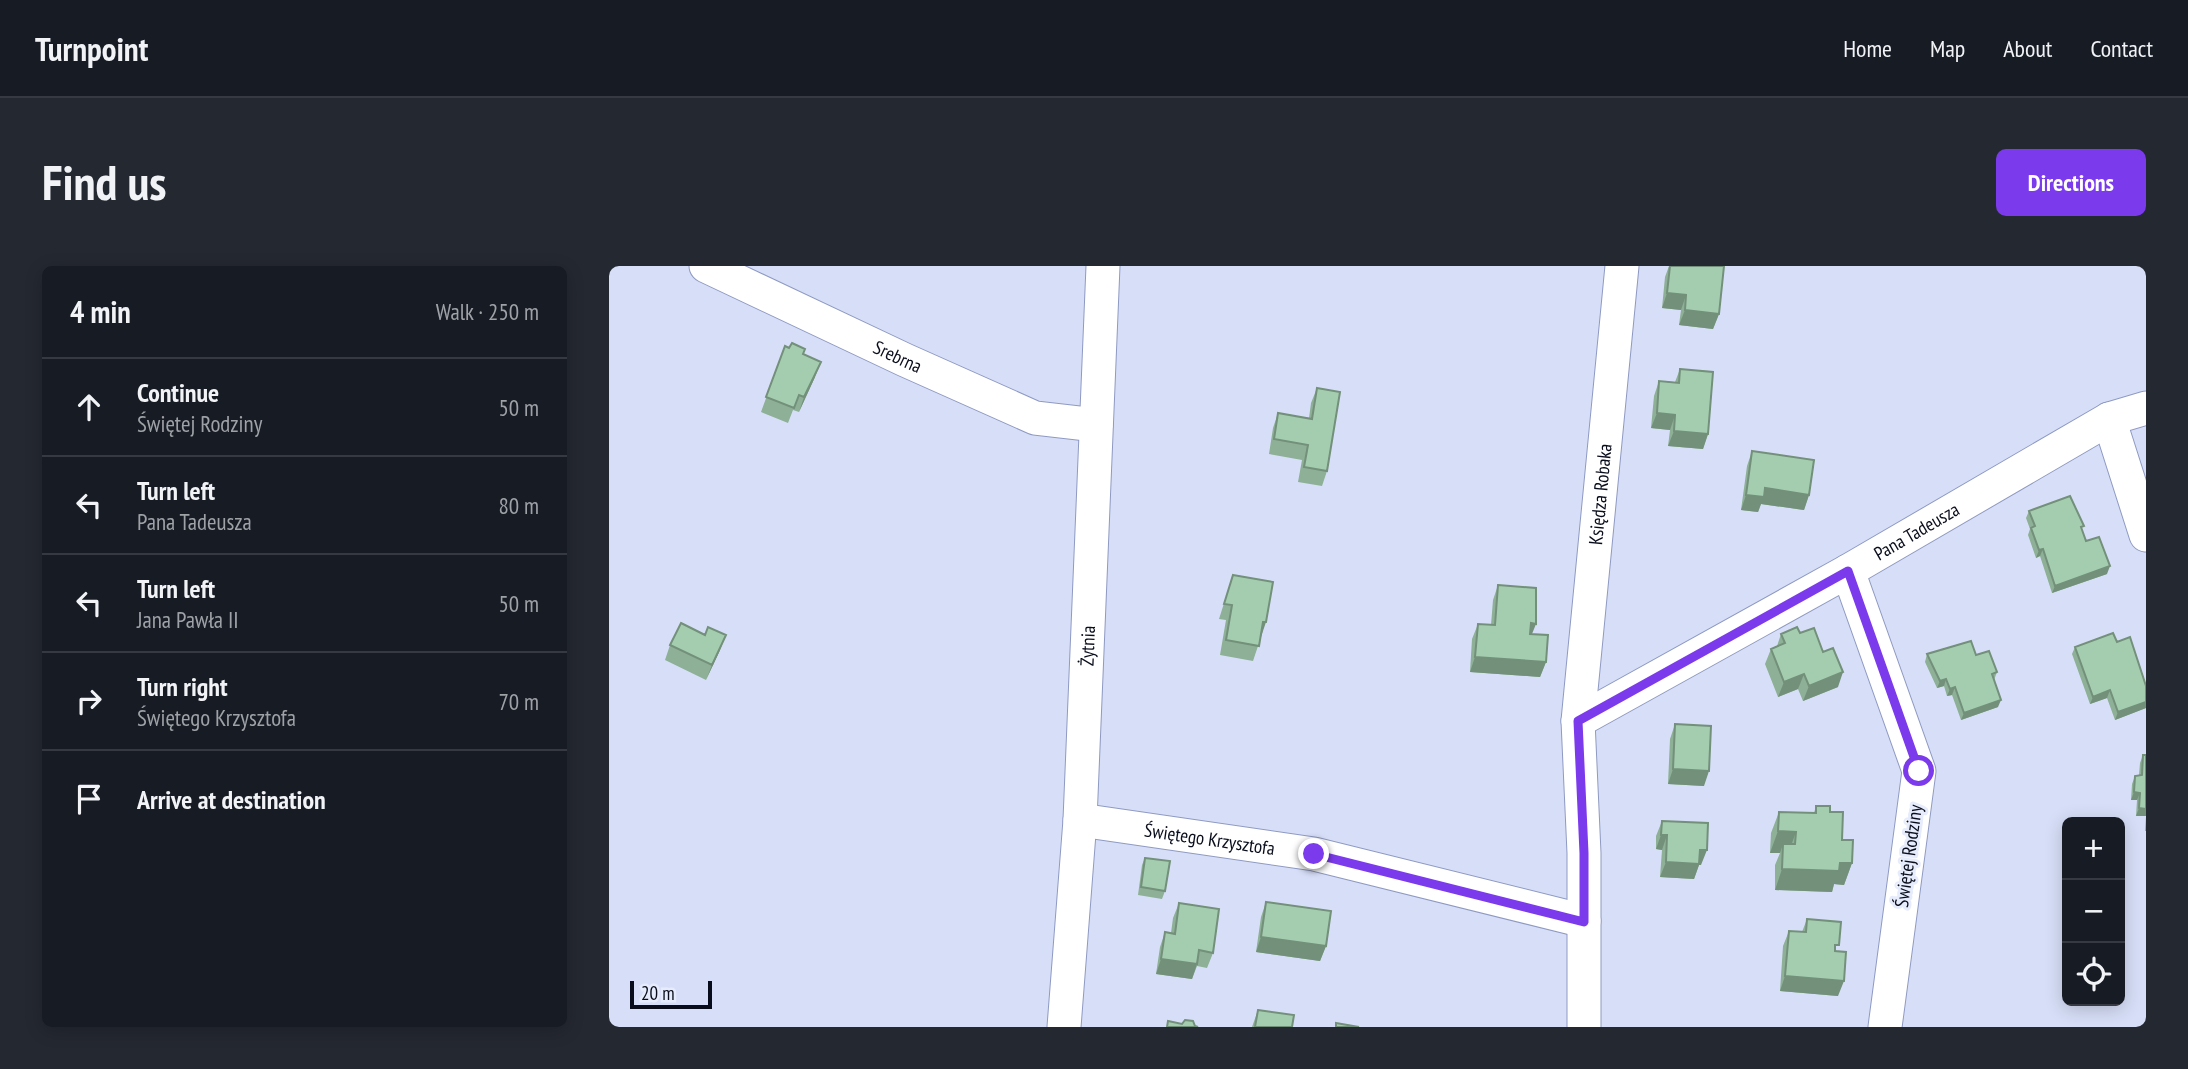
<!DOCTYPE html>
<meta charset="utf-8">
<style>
:root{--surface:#171b24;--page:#242831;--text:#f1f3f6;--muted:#9ea1a6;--line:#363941;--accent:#7c3aed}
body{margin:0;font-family:"PT Sans Narrow",sans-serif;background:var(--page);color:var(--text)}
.controls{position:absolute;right:21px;bottom:21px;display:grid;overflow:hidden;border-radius:10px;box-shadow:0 4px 18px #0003}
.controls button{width:63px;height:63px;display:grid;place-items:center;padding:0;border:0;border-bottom:2px solid var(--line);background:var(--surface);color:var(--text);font:35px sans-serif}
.scale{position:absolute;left:21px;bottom:18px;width:82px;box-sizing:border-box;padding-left:7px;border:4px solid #090d1b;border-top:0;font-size:19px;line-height:24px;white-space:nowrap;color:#090d1b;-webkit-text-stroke:5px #e7ecfd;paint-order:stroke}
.stop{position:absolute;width:21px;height:21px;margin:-16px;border:5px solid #7c3aed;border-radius:50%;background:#fff}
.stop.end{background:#7c3aed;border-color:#fff;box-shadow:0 2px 7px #0008}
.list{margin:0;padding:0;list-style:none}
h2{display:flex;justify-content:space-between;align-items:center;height:91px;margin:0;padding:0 28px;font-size:30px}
h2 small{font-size:23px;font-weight:400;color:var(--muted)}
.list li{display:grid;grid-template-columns:46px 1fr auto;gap:21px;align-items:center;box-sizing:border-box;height:98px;padding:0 28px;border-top:2px solid var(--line)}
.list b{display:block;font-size:26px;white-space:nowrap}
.list p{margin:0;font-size:23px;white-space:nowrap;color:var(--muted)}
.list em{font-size:23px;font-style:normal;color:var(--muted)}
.icon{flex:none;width:38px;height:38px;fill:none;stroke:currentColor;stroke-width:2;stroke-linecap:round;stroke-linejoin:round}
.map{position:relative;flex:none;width:1537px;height:761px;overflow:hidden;border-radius:10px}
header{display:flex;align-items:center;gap:42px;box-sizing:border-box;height:98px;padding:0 35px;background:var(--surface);border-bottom:2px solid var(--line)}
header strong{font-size:33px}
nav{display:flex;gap:38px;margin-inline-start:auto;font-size:24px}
.intro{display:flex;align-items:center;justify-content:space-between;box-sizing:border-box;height:168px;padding:0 42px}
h1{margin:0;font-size:49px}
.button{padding:18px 32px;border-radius:10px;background:var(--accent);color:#fff;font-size:24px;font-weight:700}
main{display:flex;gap:42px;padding:0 42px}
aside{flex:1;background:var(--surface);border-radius:10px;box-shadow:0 4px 18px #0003}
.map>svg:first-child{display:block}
</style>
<header>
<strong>Turnpoint</strong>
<nav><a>Home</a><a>Map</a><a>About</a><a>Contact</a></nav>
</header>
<div class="intro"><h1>Find us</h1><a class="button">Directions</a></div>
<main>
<aside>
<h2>4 min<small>Walk · 250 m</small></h2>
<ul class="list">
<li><svg class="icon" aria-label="ahead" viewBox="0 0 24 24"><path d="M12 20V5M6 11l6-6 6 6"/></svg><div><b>Continue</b><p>Świętej Rodziny</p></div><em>50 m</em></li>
<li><svg class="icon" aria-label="left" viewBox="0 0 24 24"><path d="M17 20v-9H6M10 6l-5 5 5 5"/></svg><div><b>Turn left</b><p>Pana Tadeusza</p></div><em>80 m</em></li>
<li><svg class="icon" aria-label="left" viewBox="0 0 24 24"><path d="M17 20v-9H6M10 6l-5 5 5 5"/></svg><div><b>Turn left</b><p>Jana Pawła II</p></div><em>50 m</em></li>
<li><svg class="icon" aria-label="right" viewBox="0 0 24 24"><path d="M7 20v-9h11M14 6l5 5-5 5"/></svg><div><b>Turn right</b><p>Świętego Krzysztofa</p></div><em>70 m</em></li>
<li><svg class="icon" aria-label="arrive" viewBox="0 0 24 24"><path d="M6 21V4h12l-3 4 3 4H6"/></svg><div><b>Arrive at destination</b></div></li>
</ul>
</aside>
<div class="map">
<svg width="1537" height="761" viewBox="0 0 1537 761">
<rect width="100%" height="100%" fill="#d7dff8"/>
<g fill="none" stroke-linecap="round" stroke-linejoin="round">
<defs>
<g id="minor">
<path id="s1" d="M97 0 296 94 426 152 487 159"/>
<path d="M1500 153 1537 269"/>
<path d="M1239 305 1310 505 1276 761"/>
<path id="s2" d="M969 455 1239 305 1500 153 1537 142"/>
<path id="s3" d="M471 554 705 588 975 655"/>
<path id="s4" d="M455 761 471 554 494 0"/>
<path id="s5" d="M975 761V587L969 455 1013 0"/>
</g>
</defs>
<use href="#minor" stroke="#8f9ac2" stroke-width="35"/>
<use href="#minor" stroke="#fff" stroke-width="33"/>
</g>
<path fill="#8db096" d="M1060 0H1115L1110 48 1104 63 1070 59 1072 44 1053 42 1056 11Z
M176 80 194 88 206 111 190 146 184 144 179 157 152 146Z
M1071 103 1099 168 1094 183 1059 180 1061 164 1042 162 1045 130 1050 115 1066 116Z
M708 122 718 205 713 220 689 216 693 194 660 188 664 162 669 147 700 152 702 137Z
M1143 185 1200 229 1195 244 1152 238 1149 246 1132 244 1138 200Z
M1420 245 1473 265 1477 275 1498 308 1443 327 1431 290 1427 292 1419 269 1421 263 1417 252Z
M624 309 652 371 644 395 611 389 617 354 610 353Z
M889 319 923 368 937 396 931 411 861 406 863 373 869 358 882 359 884 334Z
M1191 367 1229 421 1194 435 1189 423 1169 431 1156 398 1162 383 1168 380 1172 368Z
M96 369 111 384 97 414 56 394 61 379Z
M1508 376 1537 420V442L1506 454 1498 432 1481 438 1463 388 1466 381Z
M1318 388 1367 389 1388 406 1385 414 1389 441 1352 454 1343 429 1338 430 1335 420 1328 422 1316 396Z
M1066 458 1095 520 1059 518 1061 473Z
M1534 489H1537V565H1536L1537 550H1527L1528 534H1522L1523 518 1526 510 1530 509 1531 497Z
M1207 540 1221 546 1243 597 1235 619 1225 618 1223 626 1166 624V599L1171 587H1161L1162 567 1170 546 1205 547Z
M1053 555 1092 599H1090L1085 613 1051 611 1053 584 1047 583V570Z
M536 592 556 625 553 633 529 629 533 599Z
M657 636 717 680 711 695 647 686 652 651Z
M570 637 604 687 598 702 588 700 583 713 547 708 551 681 556 666 562 667 564 652Z
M1198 653 1228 685 1229 730 1171 725 1174 680 1180 665 1193 666Z
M649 744 683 761H643Z"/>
<path fill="#73907a" d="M1058 27 1077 29 1072 44 1053 42Z
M1076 44 1110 48 1104 63 1070 59Z
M212 96 206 111 190 146 195 131Z
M1048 147 1066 149 1061 164 1042 162Z
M1065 165 1099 168 1094 183 1059 180Z
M1156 222 1200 229 1195 244 1152 238 1149 246 1132 244 1137 229Z
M1434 283 1431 290 1427 292 1430 284Z
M1501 300 1498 308 1443 327 1446 320Z
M654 356H657L652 371H648Z
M922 357 927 358 921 373Z
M117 369 111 384 97 414 103 399Z
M866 391 937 396 931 411 861 406Z
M1234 406 1229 421 1194 435 1200 420Z
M1195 408 1189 423 1169 431 1175 416Z
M1337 413 1335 420 1328 422 1331 415Z
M1346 421 1343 429 1338 430 1341 423Z
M1501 424 1498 432 1481 438 1484 431Z
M1392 434 1389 441 1352 454 1355 447Z
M1537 436V442L1506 454 1509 446Z
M1064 503 1100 505 1095 520 1059 518Z
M1525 526 1531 527 1528 534H1522Z
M1530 542 1537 543V550H1527Z
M1169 565 1187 566 1179 588 1174 578 1171 587H1161Z
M1052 569H1058L1053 584 1047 583Z
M1091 584H1098L1092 599H1090L1085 613 1051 611 1057 596Z
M1231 597H1243L1235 619 1225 618 1223 626 1166 624 1173 603Z
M652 671 717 680 711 695 647 686Z
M552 693 588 698 583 713 547 708Z
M1176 710 1235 715 1229 730 1171 725Z"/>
<path fill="#a4cdaf" stroke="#73907a" stroke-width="2" d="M1061 0H1115L1110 48 1076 44 1077 29 1058 27Z
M183 77 196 83 194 88 212 96 195 131 190 129 185 142 157 131 176 80 180 82Z
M1071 103 1104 106 1099 168 1065 165 1066 149 1048 147 1050 115 1070 117Z
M708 122 731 126 718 205 695 201 699 179 665 173 669 147 703 153Z
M1143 185 1205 194 1200 229 1156 222 1155 231 1137 229Z
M1461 230 1475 260 1472 261 1477 275 1490 271 1501 300 1446 320 1434 283 1430 284 1422 262 1426 260 1420 245Z
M624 309 664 316 657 356H654L650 380 617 374 623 339 615 338Z
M889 319 927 322V358L922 357 921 368 939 369 937 396 866 391 869 358 886 359Z
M72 357 96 369 99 361 117 369 103 399 61 379Z
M1188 361 1191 367 1205 362 1214 386 1224 382 1234 406 1200 420 1195 408 1175 416 1162 383 1176 377 1172 368Z
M1504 367 1508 376 1521 371 1537 420V436L1509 446 1501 424 1484 431 1466 381Z
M1362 375 1367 389 1380 385 1388 406 1383 408 1392 434 1355 447 1346 421 1341 423 1337 413 1331 415 1318 388Z
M1066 458 1102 460 1100 505 1064 503Z
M1534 489H1537V543L1530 542 1531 527 1525 526 1526 510 1533 509Z
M1207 540H1221V546H1234L1233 574H1244L1243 597H1231L1230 605 1173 603 1174 578H1186L1187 566 1169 565 1170 546 1207 547Z
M1053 555 1099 557 1098 584H1091L1090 598 1057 596 1058 569H1052Z
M536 592 561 595 556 625 532 621Z
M657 636 722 645 717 680 652 671Z
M570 637 610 643 604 687 590 684 588 698 552 693 556 666 566 668Z
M1198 653 1232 656 1230 679H1226V685L1237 686 1235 715 1176 710 1180 665 1197 666Z
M649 744 685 749 683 761H646Z
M576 754 584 755 586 760 589 761H558L559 755 573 758Z
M727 757 750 761H727Z"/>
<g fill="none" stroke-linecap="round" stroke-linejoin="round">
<path stroke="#7c3aed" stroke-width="9" d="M705 588 975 656V587L969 455 1239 305 1310 505"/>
</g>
<g text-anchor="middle" stroke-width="6" stroke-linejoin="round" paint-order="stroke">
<g font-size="19" fill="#090d1b" stroke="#e7ecfd">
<text dy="7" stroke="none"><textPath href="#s1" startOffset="212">Srebrna</textPath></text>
<text dy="7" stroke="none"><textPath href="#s5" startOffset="534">Księdza Robaka</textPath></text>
<text dy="7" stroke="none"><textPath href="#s2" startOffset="388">Pana Tadeusza</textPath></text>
<text dy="7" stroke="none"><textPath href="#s4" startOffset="382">Żytnia</textPath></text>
<text dy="7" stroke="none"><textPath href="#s3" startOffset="131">Świętego Krzysztofa</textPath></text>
<text transform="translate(1299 590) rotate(-82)" y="7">Świętej Rodziny</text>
</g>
</g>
</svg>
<div class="controls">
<button>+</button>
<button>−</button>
<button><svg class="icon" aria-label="locate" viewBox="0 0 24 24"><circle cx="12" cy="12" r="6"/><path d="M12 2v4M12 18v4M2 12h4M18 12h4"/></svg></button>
</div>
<div class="scale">20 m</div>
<div class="stop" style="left:1310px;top:505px"></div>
<div class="stop end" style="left:705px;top:588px"></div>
</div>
</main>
